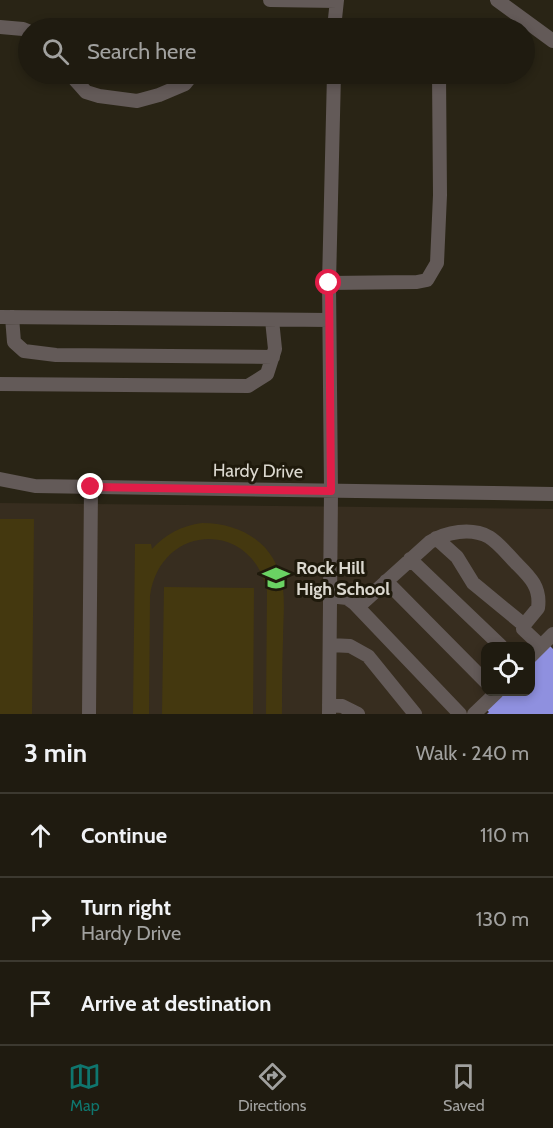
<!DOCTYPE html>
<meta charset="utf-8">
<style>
:root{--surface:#1f1b10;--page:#2c281e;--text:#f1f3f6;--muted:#a1a19f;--line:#3c3930;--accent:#0f766e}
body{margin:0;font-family:Cabin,sans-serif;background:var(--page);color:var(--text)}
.controls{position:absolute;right:18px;bottom:18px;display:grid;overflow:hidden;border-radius:12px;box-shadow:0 3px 9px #0003}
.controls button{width:54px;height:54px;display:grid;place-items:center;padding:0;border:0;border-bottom:2px solid var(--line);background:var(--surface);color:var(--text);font:30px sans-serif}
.stop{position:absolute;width:18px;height:18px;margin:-14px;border:4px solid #e11d48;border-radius:50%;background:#fff}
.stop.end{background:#e11d48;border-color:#fff;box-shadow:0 2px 6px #0008}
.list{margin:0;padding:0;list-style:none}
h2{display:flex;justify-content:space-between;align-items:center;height:78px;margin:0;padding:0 24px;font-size:26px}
h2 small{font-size:20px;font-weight:400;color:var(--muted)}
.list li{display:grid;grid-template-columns:39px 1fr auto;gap:18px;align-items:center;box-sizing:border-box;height:84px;padding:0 24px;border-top:2px solid var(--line)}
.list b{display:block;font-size:22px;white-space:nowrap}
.list p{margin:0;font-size:20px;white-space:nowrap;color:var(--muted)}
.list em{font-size:20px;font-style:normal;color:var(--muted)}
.icon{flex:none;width:33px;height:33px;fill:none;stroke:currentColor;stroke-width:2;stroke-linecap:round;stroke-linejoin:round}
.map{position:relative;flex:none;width:553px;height:714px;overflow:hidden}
.search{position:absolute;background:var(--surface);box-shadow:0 3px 9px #0003;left:18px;right:18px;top:18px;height:66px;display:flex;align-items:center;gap:15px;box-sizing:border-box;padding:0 21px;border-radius:33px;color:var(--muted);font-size:22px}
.sheet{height:330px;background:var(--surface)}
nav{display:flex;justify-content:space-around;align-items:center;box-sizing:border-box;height:84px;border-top:2px solid var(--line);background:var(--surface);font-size:16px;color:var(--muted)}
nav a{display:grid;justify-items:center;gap:3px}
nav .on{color:var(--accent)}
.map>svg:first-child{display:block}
</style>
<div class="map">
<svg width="553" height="714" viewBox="0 0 553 714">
<rect width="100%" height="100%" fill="#292415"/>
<path fill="#372d1f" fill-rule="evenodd" d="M0 503 553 509V714H0ZM486 646H530V692H486Z"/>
<path fill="#44380f" d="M0 519H34L32 714H0Z
M202 523C243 523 278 545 283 589 285 605 283 623 283 640 282 665 282 689 282 714H266L267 591C252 519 160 523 150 596L149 714H133L135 544H151L152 549C166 534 181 526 202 523Z
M164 587 254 588 253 714H162Z"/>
<path fill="#8f90df" d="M549 645 553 649V714H487L489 712 484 707 500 692H530V663Z"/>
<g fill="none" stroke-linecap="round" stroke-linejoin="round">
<path stroke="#635a58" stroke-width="14" d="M270 0 337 1
M497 0 553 41
M0 27 23 29 28 31
M334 28 337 0
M70 74 86 92 99 96 137 101 159 95 185 84 193 74
M329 283 417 282 427 280 437 263 440 195 439 74
M0 317 329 320
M12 317 14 342 24 351 56 355 273 357
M0 384 248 386 267 374 275 349 272 320
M0 479 35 486 553 494
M436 538 457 557 473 583 524 625
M410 559 501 646
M386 581 486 682
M330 596 347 598 354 603 460 714
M358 607 430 542C446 532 471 527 489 537 499 543 508 555 516 563 530 577 541 587 538 608L524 625 523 629 541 646
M330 645 350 646 368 656 415 714
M530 657 553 634
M329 705 342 706 358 714
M89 714 91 487
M329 714 331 491 329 283 334 74
M474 714 497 692"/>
</g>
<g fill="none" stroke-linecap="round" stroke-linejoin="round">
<path stroke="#e11d48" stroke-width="8" d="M91 487 331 491 329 283"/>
</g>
<defs>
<symbol id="school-bare" viewBox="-9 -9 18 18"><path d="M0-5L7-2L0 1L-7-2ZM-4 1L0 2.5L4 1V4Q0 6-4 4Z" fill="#6ad363" stroke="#1f1a0c" stroke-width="2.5" paint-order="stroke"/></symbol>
</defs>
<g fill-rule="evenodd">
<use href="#school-bare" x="257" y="559" width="38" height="38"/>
</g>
<g text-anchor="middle" stroke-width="6" stroke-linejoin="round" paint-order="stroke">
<g font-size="18" fill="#dbd8cf" stroke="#1f1a0c">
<text transform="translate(258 471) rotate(1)" y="6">Hardy Drive</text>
</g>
<g font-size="18" font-weight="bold" fill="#dbd8cf" stroke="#1f1a0c" text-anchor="start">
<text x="296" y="574">Rock Hill<tspan x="296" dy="21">High School</tspan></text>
</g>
</g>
</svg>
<div class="controls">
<button><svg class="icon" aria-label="locate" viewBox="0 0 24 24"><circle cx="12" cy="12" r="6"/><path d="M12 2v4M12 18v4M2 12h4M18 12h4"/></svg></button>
</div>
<div class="stop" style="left:329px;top:283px"></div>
<div class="stop end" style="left:91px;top:487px"></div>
<div class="search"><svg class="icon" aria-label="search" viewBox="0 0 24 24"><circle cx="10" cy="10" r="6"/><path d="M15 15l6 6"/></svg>Search here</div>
</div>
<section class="sheet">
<h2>3 min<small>Walk · 240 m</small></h2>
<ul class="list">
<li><svg class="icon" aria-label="ahead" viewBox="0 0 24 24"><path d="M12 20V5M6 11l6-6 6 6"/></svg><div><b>Continue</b></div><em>110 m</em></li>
<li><svg class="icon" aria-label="right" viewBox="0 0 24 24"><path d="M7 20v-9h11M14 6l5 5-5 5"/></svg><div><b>Turn right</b><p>Hardy Drive</p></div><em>130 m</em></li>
<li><svg class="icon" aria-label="arrive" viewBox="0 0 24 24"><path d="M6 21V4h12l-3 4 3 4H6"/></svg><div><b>Arrive at destination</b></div></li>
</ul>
</section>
<nav>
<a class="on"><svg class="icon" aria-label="map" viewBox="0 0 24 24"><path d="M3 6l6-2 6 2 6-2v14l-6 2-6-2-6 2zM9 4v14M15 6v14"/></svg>Map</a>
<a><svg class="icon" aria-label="directions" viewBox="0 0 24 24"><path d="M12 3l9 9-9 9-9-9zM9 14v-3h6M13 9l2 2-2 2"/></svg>Directions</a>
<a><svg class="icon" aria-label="saved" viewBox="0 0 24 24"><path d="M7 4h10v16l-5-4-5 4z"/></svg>Saved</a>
</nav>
